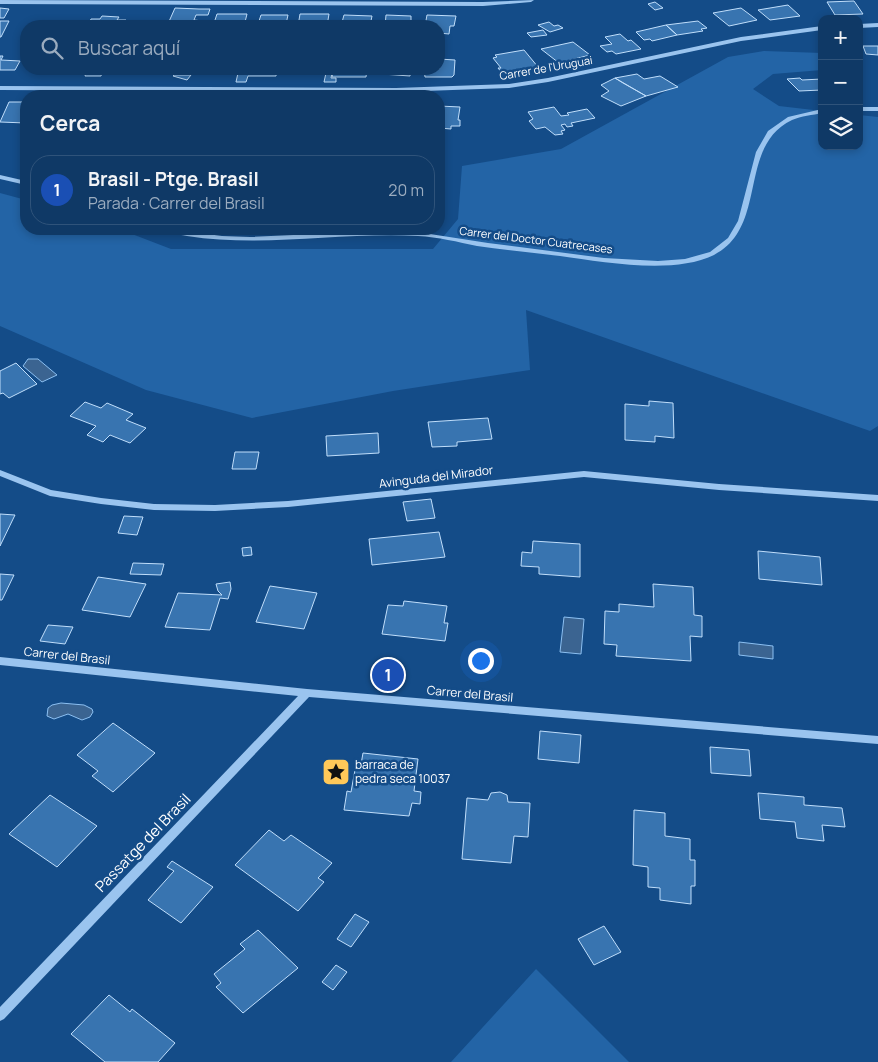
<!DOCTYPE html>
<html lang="es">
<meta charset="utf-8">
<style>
:root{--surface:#0f3966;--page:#1d446f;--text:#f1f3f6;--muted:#9bacbf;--line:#2f537a;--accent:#d6ab8b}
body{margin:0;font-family:Manrope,sans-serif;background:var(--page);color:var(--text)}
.controls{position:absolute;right:15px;top:15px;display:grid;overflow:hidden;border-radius:10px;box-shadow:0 2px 8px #0003}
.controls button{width:45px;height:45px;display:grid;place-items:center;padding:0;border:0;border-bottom:1px solid var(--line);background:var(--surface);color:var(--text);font:25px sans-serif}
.you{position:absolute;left:480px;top:660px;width:18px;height:18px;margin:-12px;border:4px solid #fff;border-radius:50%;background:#1a73e8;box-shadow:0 0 0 8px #1a73e833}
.badge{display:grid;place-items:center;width:32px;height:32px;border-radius:50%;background:var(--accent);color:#fff;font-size:16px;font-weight:700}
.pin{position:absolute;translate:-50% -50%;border:2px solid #fff;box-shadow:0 1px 5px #0006}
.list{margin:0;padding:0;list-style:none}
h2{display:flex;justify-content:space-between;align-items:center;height:65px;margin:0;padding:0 20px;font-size:21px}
h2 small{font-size:16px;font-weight:400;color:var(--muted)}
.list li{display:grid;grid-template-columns:32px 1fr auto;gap:15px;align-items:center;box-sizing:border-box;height:70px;margin:0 10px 10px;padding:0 10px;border:1px solid var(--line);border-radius:20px}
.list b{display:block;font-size:19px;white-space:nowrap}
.list p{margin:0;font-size:16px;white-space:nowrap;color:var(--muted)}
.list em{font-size:16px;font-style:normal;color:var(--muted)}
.icon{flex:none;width:28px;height:28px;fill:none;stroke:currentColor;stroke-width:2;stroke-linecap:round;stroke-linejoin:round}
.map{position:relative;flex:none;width:878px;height:1062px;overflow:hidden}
.search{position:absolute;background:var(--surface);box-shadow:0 2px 8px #0003;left:20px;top:20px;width:425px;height:55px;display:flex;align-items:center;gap:12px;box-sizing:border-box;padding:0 18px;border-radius:20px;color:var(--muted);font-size:19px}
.panel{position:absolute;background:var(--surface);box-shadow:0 2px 8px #0003;left:20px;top:90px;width:425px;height:145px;border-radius:20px}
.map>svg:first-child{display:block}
</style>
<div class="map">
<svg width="878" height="1062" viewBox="0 0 878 1062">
<rect width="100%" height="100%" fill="#144c88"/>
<path fill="#2364a6" d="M764 51 822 53V70L773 74 753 89 779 106 822 111V146H859V115L878 117V426L870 431 526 310 530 370 393 391 252 418 146 390 0 326V193L26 200V229H119L171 249H433L458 219 462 166 561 149 728 57Z
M536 969 629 1062H451Z"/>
<path fill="#3b6491" stroke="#8cc0f2" d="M28 359H38L57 375 42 382 23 366Z
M564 617 584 619 581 654 560 652Z
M739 642 773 646V659L739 655Z
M61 703 84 705 92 709 93 712 90 717 82 720 68 714 54 719 47 716 48 708 52 705Z"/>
<path fill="#3874b0" stroke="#c0defb" d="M854 1 863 14 835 15 827 2Z
M655 2 663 8 655 10 648 4Z
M788 5 800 16 770 20 758 10Z
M0 8 9 9 4 18H0Z
M175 8 199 9H210L208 15H196L194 20 203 21 201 26H167Z
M741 8 757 20 729 26 713 13Z
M217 14H247L244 26H213Z
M300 14H329L327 26H298Z
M261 15H288L286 24H258Z
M344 15 372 16 370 26H341Z
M386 15 411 16V26H385Z
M427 15 456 16 454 26H450L449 34 439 33V26H425Z
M102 16 119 17 117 20H126L122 26H88L91 19H100Z
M0 21H9L1 37H0Z
M698 21 707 28 701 29 703 31 677 35 666 25Z
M549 22 554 26 558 25 563 28 550 32 538 25Z
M666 25 677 35 652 41 650 39 644 40 636 32Z
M543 30 547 35 531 37 527 33Z
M620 34 628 41 631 40 641 49 616 54 612 51 607 52 600 46 612 44 605 37Z
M573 42 590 55 559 63 541 49Z
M863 46H878V55L866 54Z
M524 50 538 67 502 73 498 68H501L493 58 497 57 495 55Z
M0 56H3L1 60 20 61 15 70H0Z
M439 59 455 60 454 75 452 77H425L424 69H439Z
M87 69H103L101 76H85Z
M116 69H143L141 74 114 73Z
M247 69H277L276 76H248L246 82H236L238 73H248Z
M334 69H367L366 77H332Z
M382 69H411L410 76 382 74Z
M326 73H332L331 78H336V82H324Z
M637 74 644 79 660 76 678 87 646 96 615 78Z
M174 75H191L187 80 173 76Z
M615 78 623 83 646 96 621 106 601 96 609 91 601 85Z
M800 78 802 80 822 79V90L799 91 787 79Z
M95 94H122L137 95 136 96H95Z
M9 102H26V123L0 122Z
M439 106 460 107 458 120H460V126H451V129L439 128Z
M554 107 561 116 569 115 567 113 587 109 595 118 571 123 573 126 567 127 565 124 561 125 565 130 561 131 563 134 555 135 545 127 536 129 529 121 533 119 528 112Z
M439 194H444V210H439Z
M16 363 37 384 9 398 3 393 0 394V371Z
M649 401 673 403 674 438 655 436V442L625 440V404L649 406Z
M85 402 101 408 107 403 133 414 126 420 146 428 130 443 110 435 103 442 87 435 96 426 70 416Z
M488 418 492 439 457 442V446L432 447 428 422Z
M378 433 379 453 327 456 326 436Z
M235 452H259L256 469H232Z
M431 499 435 518 407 521 403 502Z
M0 514 15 515 0 546Z
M124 516 143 517 137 535 118 533Z
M439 532 445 557 372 565 369 539Z
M533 541 580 544V577L539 574V567L521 566 522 552 532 553Z
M251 547 252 555 243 556 242 548Z
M758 551 820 557 822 585 759 579Z
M133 563 164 564 161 575 130 574Z
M0 574 14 575 2 600H0Z
M98 577 146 584 130 617 82 610Z
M230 582 231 589 228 599 220 598 210 630 165 627 178 593 222 595 218 591 216 584Z
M653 584 693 587 694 615 702 616V637L690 636 691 661 616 656 617 645 604 644 605 611 619 612V604L654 607Z
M270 586 317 593 304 629 256 622Z
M404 601 447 606 444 623H448L445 641 382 634 388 605 403 606Z
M48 625 73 627 65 644 40 641Z
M113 723 155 753 113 792 92 776 98 771 77 755Z
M540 731 581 735 579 763 538 759Z
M710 747 749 750 751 776 711 773Z
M363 753 418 759 414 791 421 792 420 804 412 803 409 816 344 810 347 791 351 792 355 770H360Z
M500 792 507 795 508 802 530 803 528 837 514 836 511 863 462 859 467 798 488 800 491 793Z
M758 793 804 797V805L842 808 845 827 822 825 824 841 797 838 795 822 760 819Z
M50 795 97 826 57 867 9 834Z
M634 810 665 813V836L690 839V860H695V886H691V904L660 900V888L648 887V867L633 865Z
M269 830 284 841 291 835 332 863 318 878 324 882 298 911 235 865Z
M172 861 213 887 181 923 148 900 174 871 167 867Z
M355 914 369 922 351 947 337 939Z
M604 926 621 952 594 965 578 939Z
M258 930 298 968 243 1013 216 987 221 983 214 974 245 949 240 944Z
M336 965 347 972 333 990 322 982Z
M109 995 130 1012 132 1009 175 1043 158 1062H105L71 1034Z"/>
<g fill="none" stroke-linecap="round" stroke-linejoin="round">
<path fill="#9ac4ef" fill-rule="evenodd" d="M0 0 483 2 534 0 531 2 483 6 0 4Z
M878 23V27L859 28V24Z
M822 26V30L741 41 548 82 509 88 396 92 0 90V86L396 88 509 84 548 78 741 37Z
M859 107H878V111H859Z
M822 109V113C813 115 801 116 792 120 737 146 769 227 714 255 673 275 604 262 560 256 533 253 505 250 477 246 458 242 438 237 418 236 340 232 264 248 187 236 177 234 165 234 158 229H168L222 236 250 237 361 232H417L488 243 604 258 658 261 685 259 710 252 728 238 738 221 756 152 768 131 788 117Z
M0 175 26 181V185L0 179Z
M0 470 51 490 101 498 154 504 215 505 288 501 584 471 719 484 878 495V501L719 490 584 477 288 507 215 511 154 510 101 504 50 496 0 476Z
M0 657 307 689 878 736V744L309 697 4 1019 0 1021V1007L298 696 0 665Z"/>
</g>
<defs>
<symbol id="sight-square" viewBox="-11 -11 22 22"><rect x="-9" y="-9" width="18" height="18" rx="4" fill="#ffc859" stroke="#144c88"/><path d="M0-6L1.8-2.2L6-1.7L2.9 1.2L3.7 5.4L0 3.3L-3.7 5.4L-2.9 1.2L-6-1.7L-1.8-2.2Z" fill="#111"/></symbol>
</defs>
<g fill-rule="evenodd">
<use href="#sight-square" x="320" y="756" width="32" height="32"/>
</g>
<g text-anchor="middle" stroke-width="5" stroke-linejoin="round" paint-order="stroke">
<g font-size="11" fill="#fff" stroke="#144c88">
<text transform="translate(546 68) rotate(-10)" y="4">Carrer de l'Uruguai</text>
<text transform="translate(536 240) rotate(7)" y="4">Carrer del Doctor Cuatrecases</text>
</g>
<g font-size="12" fill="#fff" stroke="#144c88">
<text transform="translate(436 477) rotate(-7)" y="4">Avinguda del Mirador</text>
<text transform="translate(67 656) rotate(6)" y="4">Carrer del Brasil</text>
<text transform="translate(470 694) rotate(5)" y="4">Carrer del Brasil</text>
</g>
<g font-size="12" fill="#fff" stroke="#144c88" text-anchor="start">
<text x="355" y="769">barraca de<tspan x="355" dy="14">pedra seca 10037</tspan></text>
</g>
<g font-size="15" fill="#fff" stroke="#144c88">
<text transform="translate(143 843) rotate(-46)" y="5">Passatge del Brasil</text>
</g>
</g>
</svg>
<div class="controls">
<button>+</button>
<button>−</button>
<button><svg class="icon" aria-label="layers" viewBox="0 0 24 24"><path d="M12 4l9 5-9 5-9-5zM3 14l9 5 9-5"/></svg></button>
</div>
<div class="you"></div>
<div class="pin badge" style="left:388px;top:675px;background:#1a4fb4">1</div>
<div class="search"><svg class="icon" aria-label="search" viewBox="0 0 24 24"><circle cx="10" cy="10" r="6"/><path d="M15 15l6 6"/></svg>Buscar aquí</div>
<section class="panel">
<h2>Cerca<small></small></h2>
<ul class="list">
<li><span class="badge" style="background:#1a4fb4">1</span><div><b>Brasil - Ptge. Brasil</b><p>Parada · Carrer del Brasil</p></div><em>20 m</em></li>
</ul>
</section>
</div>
